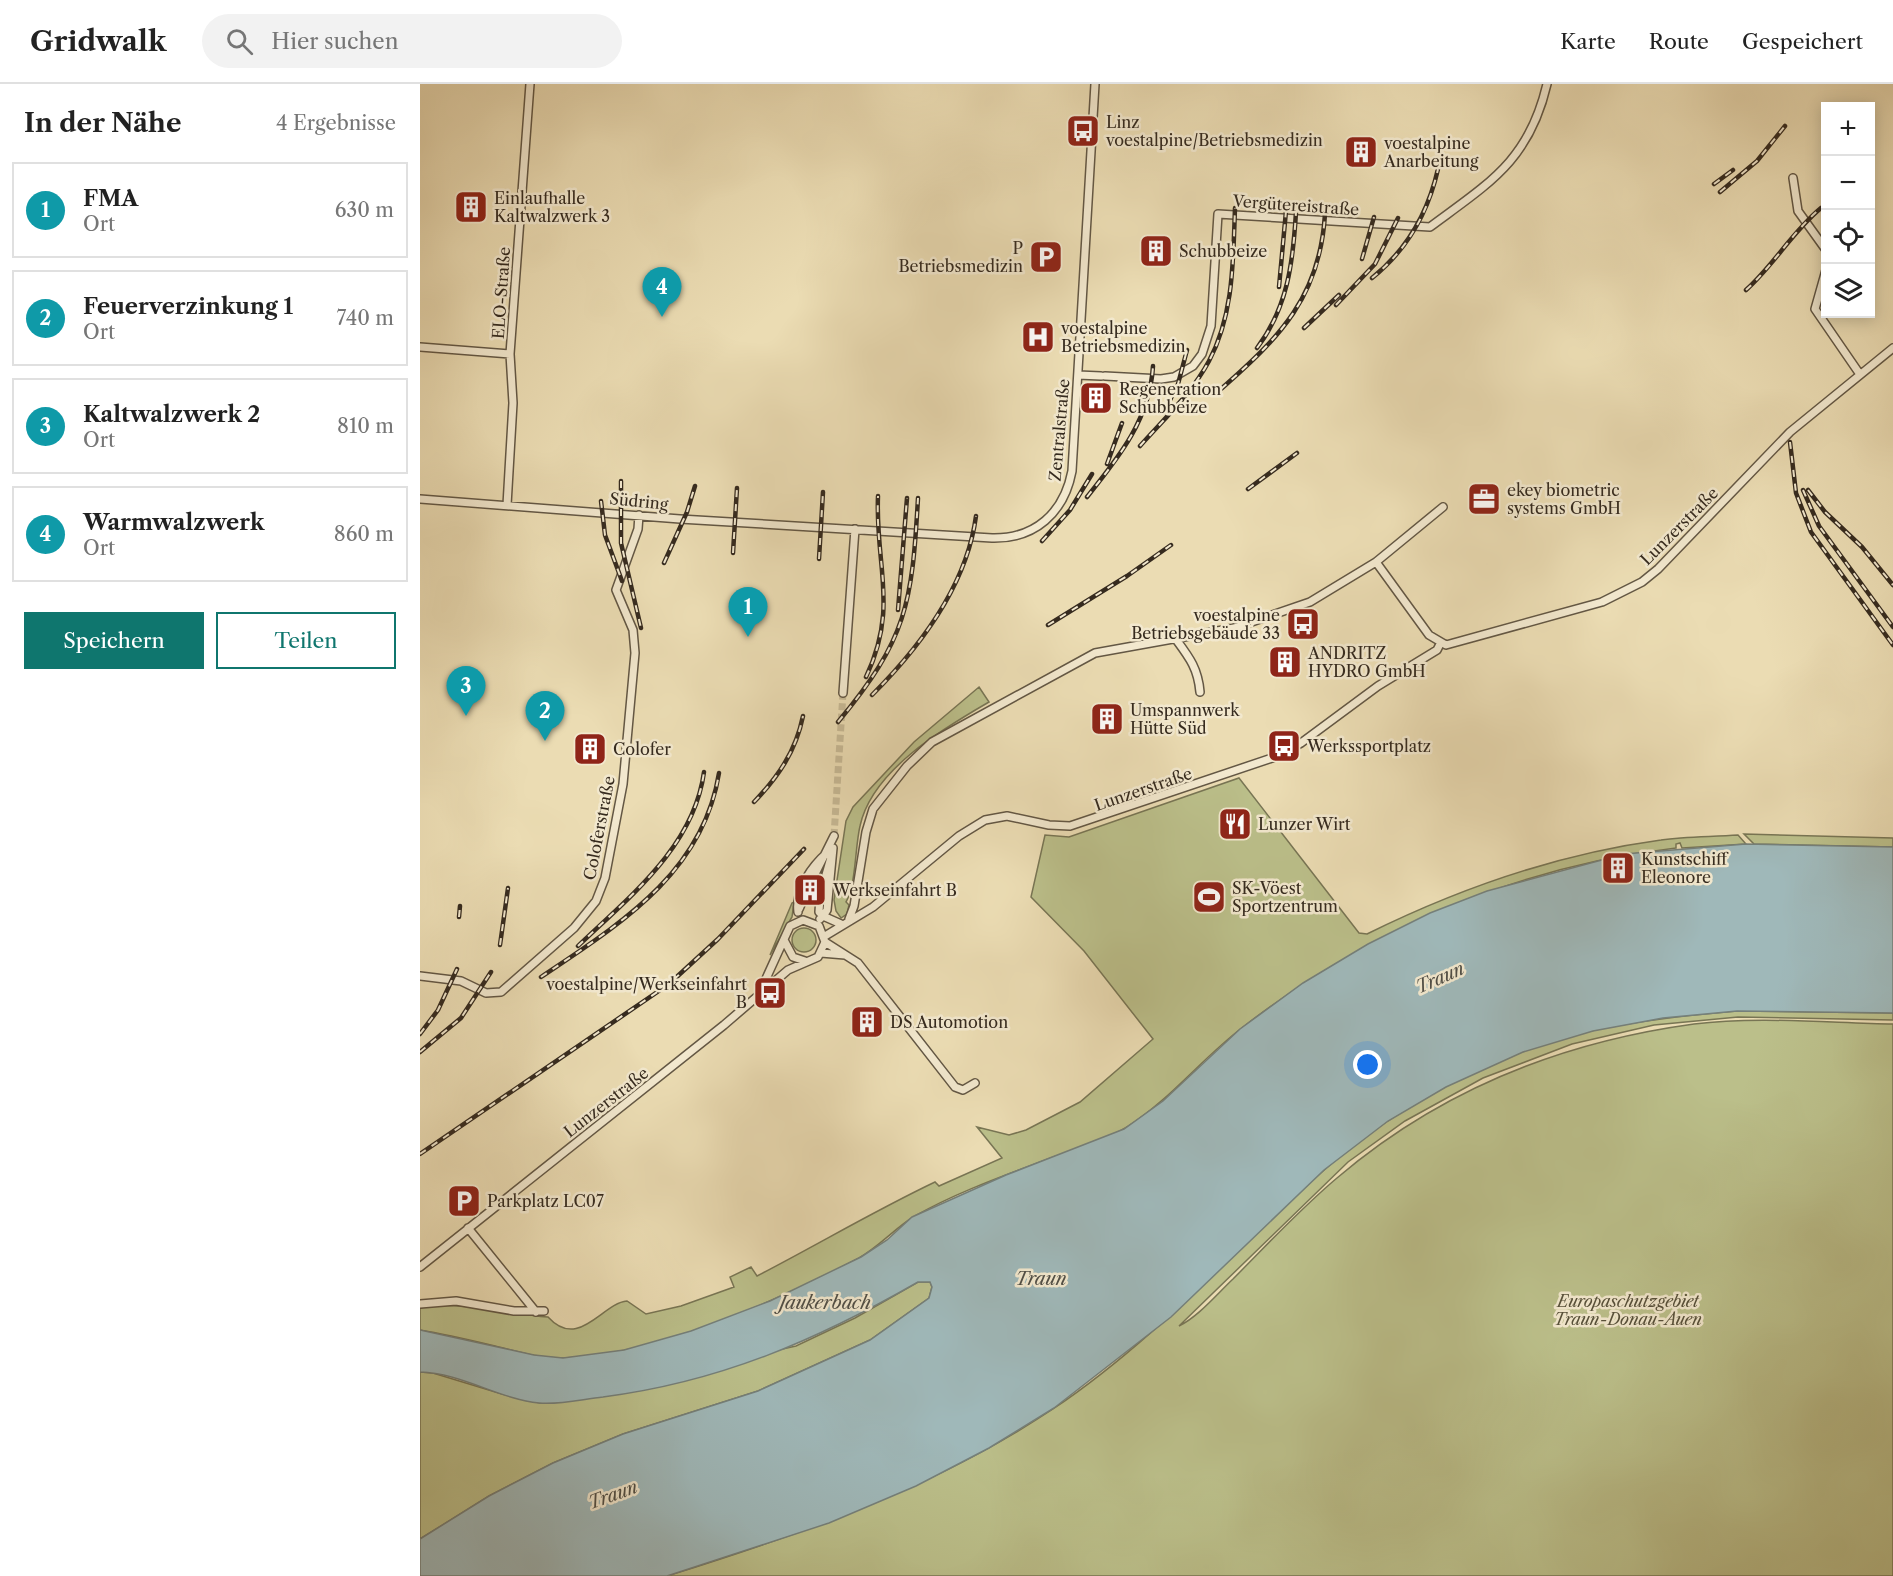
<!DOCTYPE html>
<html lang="de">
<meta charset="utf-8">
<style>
:root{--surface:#fff;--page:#f2f2f2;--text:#222;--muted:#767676;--line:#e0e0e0;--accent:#0f766e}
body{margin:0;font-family:"Libre Caslon Text",serif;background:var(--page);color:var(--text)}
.controls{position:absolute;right:18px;top:18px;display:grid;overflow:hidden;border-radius:0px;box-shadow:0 3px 15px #0003}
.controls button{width:54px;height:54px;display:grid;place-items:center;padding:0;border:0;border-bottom:2px solid var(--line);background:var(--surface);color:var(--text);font:30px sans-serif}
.you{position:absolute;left:948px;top:981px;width:21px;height:21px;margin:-15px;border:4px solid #fff;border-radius:50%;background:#1a73e8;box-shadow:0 0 0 9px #1a73e833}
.badge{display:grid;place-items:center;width:39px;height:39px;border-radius:50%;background:var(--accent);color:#fff;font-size:20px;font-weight:700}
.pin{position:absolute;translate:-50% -50px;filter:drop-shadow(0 2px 3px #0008)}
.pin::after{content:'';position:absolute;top:32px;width:21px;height:18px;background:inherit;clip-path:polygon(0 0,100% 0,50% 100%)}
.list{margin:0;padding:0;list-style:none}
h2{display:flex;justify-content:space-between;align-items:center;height:78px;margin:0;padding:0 24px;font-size:26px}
h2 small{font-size:20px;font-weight:400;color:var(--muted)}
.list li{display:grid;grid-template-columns:39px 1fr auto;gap:18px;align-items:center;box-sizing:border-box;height:96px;margin:0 12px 12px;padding:0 12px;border:2px solid var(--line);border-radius:0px}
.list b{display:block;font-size:22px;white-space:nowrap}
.list p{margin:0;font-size:20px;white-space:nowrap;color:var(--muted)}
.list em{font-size:20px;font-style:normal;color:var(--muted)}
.actions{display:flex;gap:12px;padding:18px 24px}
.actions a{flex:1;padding:14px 0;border:2px solid var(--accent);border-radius:0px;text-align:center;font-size:21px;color:var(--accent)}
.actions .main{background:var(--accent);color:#fff}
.icon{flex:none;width:33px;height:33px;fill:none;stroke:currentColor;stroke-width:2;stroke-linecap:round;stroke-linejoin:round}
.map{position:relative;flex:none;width:1473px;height:1492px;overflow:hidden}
header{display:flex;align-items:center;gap:36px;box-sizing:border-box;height:84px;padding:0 30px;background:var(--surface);border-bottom:2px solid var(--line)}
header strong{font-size:28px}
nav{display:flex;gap:33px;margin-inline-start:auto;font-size:21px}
.search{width:420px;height:54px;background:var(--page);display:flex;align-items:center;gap:15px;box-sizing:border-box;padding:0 21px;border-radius:33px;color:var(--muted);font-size:22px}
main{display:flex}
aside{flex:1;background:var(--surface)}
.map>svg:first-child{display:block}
</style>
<header>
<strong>Gridwalk</strong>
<div class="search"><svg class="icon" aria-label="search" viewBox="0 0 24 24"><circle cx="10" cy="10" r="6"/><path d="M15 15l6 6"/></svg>Hier suchen</div>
<nav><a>Karte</a><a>Route</a><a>Gespeichert</a></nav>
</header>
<main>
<aside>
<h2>In der Nähe<small>4 Ergebnisse</small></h2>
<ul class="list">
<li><span class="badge" style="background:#0f9aa8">1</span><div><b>FMA</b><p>Ort</p></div><em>630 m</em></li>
<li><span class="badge" style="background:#0f9aa8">2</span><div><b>Feuerverzinkung 1</b><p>Ort</p></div><em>740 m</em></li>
<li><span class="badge" style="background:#0f9aa8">3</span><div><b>Kaltwalzwerk 2</b><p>Ort</p></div><em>810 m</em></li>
<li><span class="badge" style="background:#0f9aa8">4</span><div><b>Warmwalzwerk</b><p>Ort</p></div><em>860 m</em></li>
</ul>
<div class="actions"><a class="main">Speichern</a><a>Teilen</a></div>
</aside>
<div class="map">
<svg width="1473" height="1492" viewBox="0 0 1473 1492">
<rect width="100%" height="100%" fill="#ebdcb3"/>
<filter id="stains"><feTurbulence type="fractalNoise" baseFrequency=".00333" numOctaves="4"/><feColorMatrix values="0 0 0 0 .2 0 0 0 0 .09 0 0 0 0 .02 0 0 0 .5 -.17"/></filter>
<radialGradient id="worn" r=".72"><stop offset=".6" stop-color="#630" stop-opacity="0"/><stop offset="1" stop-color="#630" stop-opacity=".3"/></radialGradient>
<path fill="#bbbf8a" stroke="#787554" stroke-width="1.5" d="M559 603 569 618C524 644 452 686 440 742 435 763 436 801 426 818L429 821 427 830 421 834 416 827 414 816 426 737 433 723 494 658Z
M819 694 939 849 947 850C1040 804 1137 770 1241 756 1266 752 1292 753 1318 751L1326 760 1262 764 1260 759 1256 760V764C1099 782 948 846 823 943 782 974 751 1015 707 1043 686 1056 659 1064 636 1072 589 1090 539 1107 495 1132 476 1143 460 1162 439 1174 359 1216 234 1272 144 1274 121 1275 97 1267 75 1262 50 1256 25 1250 0 1246V1224C41 1216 87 1230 128 1233 159 1267 182 1219 207 1217L226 1230 261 1222 314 1203 310 1193 331 1183 337 1192C397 1161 454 1127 515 1098L519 1102 582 1074 557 1043 589 1051 606 1046 660 1018 733 955 664 867 611 813 625 751 649 753Z
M1324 750 1473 754V763L1334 760Z
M374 818 372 833 350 871 372 819Z
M372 856a12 12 0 1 1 24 0a12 12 0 1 1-24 0Z
M1317 927 1473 929V936L1318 933 1234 941 1152 960 1063 994 985 1037 928 1078 759 1242C778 1233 797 1210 813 1195 847 1161 880 1125 917 1094 1019 1007 1142 958 1274 940 1336 932 1410 939 1473 940V1492H247C382 1450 514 1404 633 1325 733 1258 813 1168 902 1088 975 1022 1080 967 1175 946 1222 936 1269 931 1317 927Z
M498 1198H510L512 1203 509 1214 450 1256 338 1307 203 1350 133 1379 69 1412 0 1455V1288L13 1289 82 1310 120 1319 376 1262 435 1234Z"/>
<path fill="#9fb8b9" stroke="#75807b" stroke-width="1.5" d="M1326 760 1473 763V929L1317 927 1243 934 1173 947 1103 968 1026 1003 968 1037 904 1086 751 1233 634 1324 569 1364 496 1402 409 1439 247 1492H0V1455L69 1412 133 1379 203 1350 338 1307 450 1256 509 1214 512 1203 510 1198H498C397 1256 300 1298 183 1313 163 1315 140 1321 119 1319 79 1315 41 1289 0 1288V1246L114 1271 143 1274 204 1266 271 1247 350 1217 441 1173 467 1156 492 1133 586 1091 704 1045 743 1017 820 945 883 899 948 860 1010 829 1067 807 1204 770Z"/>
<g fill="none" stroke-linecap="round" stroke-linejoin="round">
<path stroke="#c7b995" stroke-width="7" stroke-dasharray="7 3.5" stroke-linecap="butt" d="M414 752 423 609"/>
<defs>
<path id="minor" d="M1373 94 1378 127 1406 166
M1406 186 1395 225 1439 289
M0 263 90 270
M658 291 681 292
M685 292 741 295 754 293 773 282 782 270 791 242 798 130 1010 143C1069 99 1109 77 1127 0
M0 415 260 435 572 454C615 455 644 429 652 387L675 0
M87 421 93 319 90 270 110 0
M956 478 1009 551 1026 561 1182 518 1222 498 1238 485 1370 348 1473 264
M755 554C769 573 778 584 780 608
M423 609 435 445
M413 764 407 826 403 832 421 840
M388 804 414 752
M401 808 412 770
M400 813 399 828 403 832 400 835
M379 825 386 809
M378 828C375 805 392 782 408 768
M429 835 434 822 446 748 453 725 487 682 512 658 675 569 814 544 890 518 956 478 1023 423
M405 852 453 823 539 752 565 736 587 732 629 741 650 742 855 673 881 659 958 602 1017 566 1020 560
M364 856 373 873 385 877
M405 858 438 879 535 1003 543 1006 555 999
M401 869 425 871
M0 892 41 897 66 909 81 908 154 844 176 817 185 794 203 700 215 569 213 546 196 506 218 445 219 431
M48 1144 116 1228
M0 1183 304 941 368 886 398 873 405 858 399 842 383 836 370 842 339 910
M0 1220 36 1217 94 1227H124"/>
</defs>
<use href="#minor" stroke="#635744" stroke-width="10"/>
<use href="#minor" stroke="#f2e8ce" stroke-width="7"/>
<defs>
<path id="rail" d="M1294 100 1313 86
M1300 108 1337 77 1365 42
M942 175 954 133
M952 194C988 165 1008 129 1018 85
M859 203 866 127
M1326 206C1354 181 1372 148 1401 124
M916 221 955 180 978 134
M884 244 919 211
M837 264C868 223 873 178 876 128
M801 305C860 253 900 213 905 130
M744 328 758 300 767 266
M1370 358 1376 409 1391 448 1473 561
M720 362C744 335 772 309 789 277 814 230 813 176 815 124
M687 380 702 339
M201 397V459L221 544
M828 405 877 369
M1383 406 1399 442 1473 543
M1388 406 1405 428 1442 463 1473 501
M667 413C699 373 730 335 733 282
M181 417 185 451 202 497
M622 457 650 426 672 390
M313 469 317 404
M399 475 403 408
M244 479 267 428 275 402
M478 526 487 414
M628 541 707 492 751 461
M446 593C479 523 455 482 458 412
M452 611C500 563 547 501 556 432
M418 638C487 555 492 520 498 414
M334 718C358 693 376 667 383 632
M39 833 40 822
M80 861 88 804
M158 862C209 813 274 763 284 688
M121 893C198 841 283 790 299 689
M0 950 18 926 37 885
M0 968 41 934 71 888
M0 1070 249 900 298 855 384 765"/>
</defs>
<use href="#rail" stroke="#362b1f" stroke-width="4.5"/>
<use href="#rail" stroke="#f2e8ce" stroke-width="2" stroke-dasharray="7" stroke-linecap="butt"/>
</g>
<defs>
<symbol id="bus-square" viewBox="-11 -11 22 22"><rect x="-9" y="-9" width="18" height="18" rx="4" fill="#8f2418" stroke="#f2e8ce"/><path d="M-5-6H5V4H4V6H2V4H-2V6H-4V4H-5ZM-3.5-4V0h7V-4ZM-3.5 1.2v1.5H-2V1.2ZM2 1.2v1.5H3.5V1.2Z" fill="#fff"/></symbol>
<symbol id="building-square" viewBox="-11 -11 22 22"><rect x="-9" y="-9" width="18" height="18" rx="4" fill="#8f2418" stroke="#f2e8ce"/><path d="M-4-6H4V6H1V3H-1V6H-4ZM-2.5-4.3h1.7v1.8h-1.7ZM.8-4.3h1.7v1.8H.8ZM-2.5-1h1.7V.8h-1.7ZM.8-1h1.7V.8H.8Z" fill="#fff"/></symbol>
<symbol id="parking-square" viewBox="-11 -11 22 22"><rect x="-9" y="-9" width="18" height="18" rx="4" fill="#8f2418" stroke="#f2e8ce"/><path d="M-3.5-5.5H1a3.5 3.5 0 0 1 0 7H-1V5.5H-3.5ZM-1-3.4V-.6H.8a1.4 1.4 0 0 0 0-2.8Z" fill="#fff"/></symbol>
<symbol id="hospital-square" viewBox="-11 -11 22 22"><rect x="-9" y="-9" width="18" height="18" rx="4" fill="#8f2418" stroke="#f2e8ce"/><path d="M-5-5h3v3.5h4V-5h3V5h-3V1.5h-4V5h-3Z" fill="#fff"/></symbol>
<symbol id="office-square" viewBox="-11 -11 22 22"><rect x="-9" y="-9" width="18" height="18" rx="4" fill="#8f2418" stroke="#f2e8ce"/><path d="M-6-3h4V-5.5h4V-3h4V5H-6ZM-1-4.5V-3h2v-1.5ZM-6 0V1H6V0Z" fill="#fff"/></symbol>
<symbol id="restaurant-square" viewBox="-11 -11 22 22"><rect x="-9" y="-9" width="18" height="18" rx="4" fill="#8f2418" stroke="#f2e8ce"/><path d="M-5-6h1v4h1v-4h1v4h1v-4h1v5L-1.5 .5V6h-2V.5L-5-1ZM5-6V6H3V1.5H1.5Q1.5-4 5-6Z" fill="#fff"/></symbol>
<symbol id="stadium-square" viewBox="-11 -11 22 22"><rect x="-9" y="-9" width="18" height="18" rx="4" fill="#8f2418" stroke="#f2e8ce"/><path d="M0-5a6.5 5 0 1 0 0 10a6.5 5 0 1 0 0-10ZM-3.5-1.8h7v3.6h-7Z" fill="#fff"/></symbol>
</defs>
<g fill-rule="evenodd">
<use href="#bus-square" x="644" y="28" width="38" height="38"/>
<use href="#building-square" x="922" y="49" width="38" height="38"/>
<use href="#building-square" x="32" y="104" width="38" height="38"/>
<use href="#building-square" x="717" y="148" width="38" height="38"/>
<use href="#parking-square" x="607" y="154" width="38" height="38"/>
<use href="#hospital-square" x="599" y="234" width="38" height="38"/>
<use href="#building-square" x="657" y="295" width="38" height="38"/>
<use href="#office-square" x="1045" y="396" width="38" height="38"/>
<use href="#bus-square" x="864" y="521" width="38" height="38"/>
<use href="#building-square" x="846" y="559" width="38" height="38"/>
<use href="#building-square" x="668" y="616" width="38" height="38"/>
<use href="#bus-square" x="845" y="643" width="38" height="38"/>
<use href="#building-square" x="151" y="646" width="38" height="38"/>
<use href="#restaurant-square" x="796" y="721" width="38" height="38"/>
<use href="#building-square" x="1179" y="765" width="38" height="38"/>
<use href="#building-square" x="371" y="787" width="38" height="38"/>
<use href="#stadium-square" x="770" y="794" width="38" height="38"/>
<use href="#bus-square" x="331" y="890" width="38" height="38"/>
<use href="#building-square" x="428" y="919" width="38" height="38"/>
<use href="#parking-square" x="25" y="1098" width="38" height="38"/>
</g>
<g text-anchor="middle" stroke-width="5" stroke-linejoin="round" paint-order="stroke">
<g font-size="16" fill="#362b1f" stroke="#f2e8ce" text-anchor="start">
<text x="686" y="44">Linz<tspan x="686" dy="18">voestalpine/Betriebsmedizin</tspan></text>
<text x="964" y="65">voestalpine<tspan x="964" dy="18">Anarbeitung</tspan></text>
<text x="74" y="120">Einlaufhalle<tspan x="74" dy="18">Kaltwalzwerk 3</tspan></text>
<text x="603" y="170" text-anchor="end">P<tspan x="603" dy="18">Betriebsmedizin</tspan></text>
<text x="759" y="173">Schubbeize</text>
<text x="641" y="250">voestalpine<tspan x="641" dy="18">Betriebsmedizin</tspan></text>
<text x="699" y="311">Regeneration<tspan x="699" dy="18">Schubbeize</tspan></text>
<text x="1087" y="412">ekey biometric<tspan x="1087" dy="18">systems GmbH</tspan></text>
<text x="860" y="537" text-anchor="end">voestalpine<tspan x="860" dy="18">Betriebsgebäude 33</tspan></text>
<text x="888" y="575">ANDRITZ<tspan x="888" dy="18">HYDRO GmbH</tspan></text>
<text x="710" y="632">Umspannwerk<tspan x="710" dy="18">Hütte Süd</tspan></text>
<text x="887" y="668">Werkssportplatz</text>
<text x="193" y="671">Colofer</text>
<text x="838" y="746">Lunzer Wirt</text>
<text x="1221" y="781">Kunstschiff<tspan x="1221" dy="18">Eleonore</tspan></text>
<text x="812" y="810">SK-Vöest<tspan x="812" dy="18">Sportzentrum</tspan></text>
<text x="413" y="812">Werkseinfahrt B</text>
<text x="327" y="906" text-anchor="end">voestalpine/Werkseinfahrt<tspan x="327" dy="18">B</tspan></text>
<text x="470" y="944">DS Automotion</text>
<text x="67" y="1123">Parkplatz LC07</text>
</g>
<g font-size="16" fill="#362b1f" stroke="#f2e8ce">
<text transform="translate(876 121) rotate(4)" y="6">Vergütereistraße</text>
<text transform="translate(81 209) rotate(-86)" y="6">ELO-Straße</text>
<text transform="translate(639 346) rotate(-85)" y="6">Zentralstraße</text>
<text transform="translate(219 417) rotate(6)" y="6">Südring</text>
<text transform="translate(1259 442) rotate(-45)" y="6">Lunzerstraße</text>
<text transform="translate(723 705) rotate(-19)" y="6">Lunzerstraße</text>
<text transform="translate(179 744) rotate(-79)" y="6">Coloferstraße</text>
<text transform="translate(186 1018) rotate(-38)" y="6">Lunzerstraße</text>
</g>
<g font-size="16" font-style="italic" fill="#57503a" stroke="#f2e8ce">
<text x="1208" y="1223">Europaschutzgebiet<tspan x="1208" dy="18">Traun-Donau-Auen</tspan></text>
</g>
<g font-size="18" font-style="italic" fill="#504e46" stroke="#f2e8ce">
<text transform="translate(1020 894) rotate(-24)" y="6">Traun</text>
<text x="621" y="1201">Traun</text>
<text x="405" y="1225">Jaukerbach</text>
<text transform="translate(193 1411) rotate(-20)" y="6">Traun</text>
</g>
</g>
<rect width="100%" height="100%" filter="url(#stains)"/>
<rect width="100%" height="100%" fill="url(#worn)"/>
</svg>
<div class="controls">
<button>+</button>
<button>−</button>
<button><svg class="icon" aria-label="locate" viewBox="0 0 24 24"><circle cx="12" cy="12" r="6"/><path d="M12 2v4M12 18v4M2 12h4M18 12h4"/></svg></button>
<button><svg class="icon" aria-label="layers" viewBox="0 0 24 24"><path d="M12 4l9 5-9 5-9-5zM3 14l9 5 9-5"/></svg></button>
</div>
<div class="you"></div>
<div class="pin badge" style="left:328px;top:553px;background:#0f9aa8">1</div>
<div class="pin badge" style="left:125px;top:657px;background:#0f9aa8">2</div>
<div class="pin badge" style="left:46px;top:632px;background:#0f9aa8">3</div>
<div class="pin badge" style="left:242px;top:233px;background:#0f9aa8">4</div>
</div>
</main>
